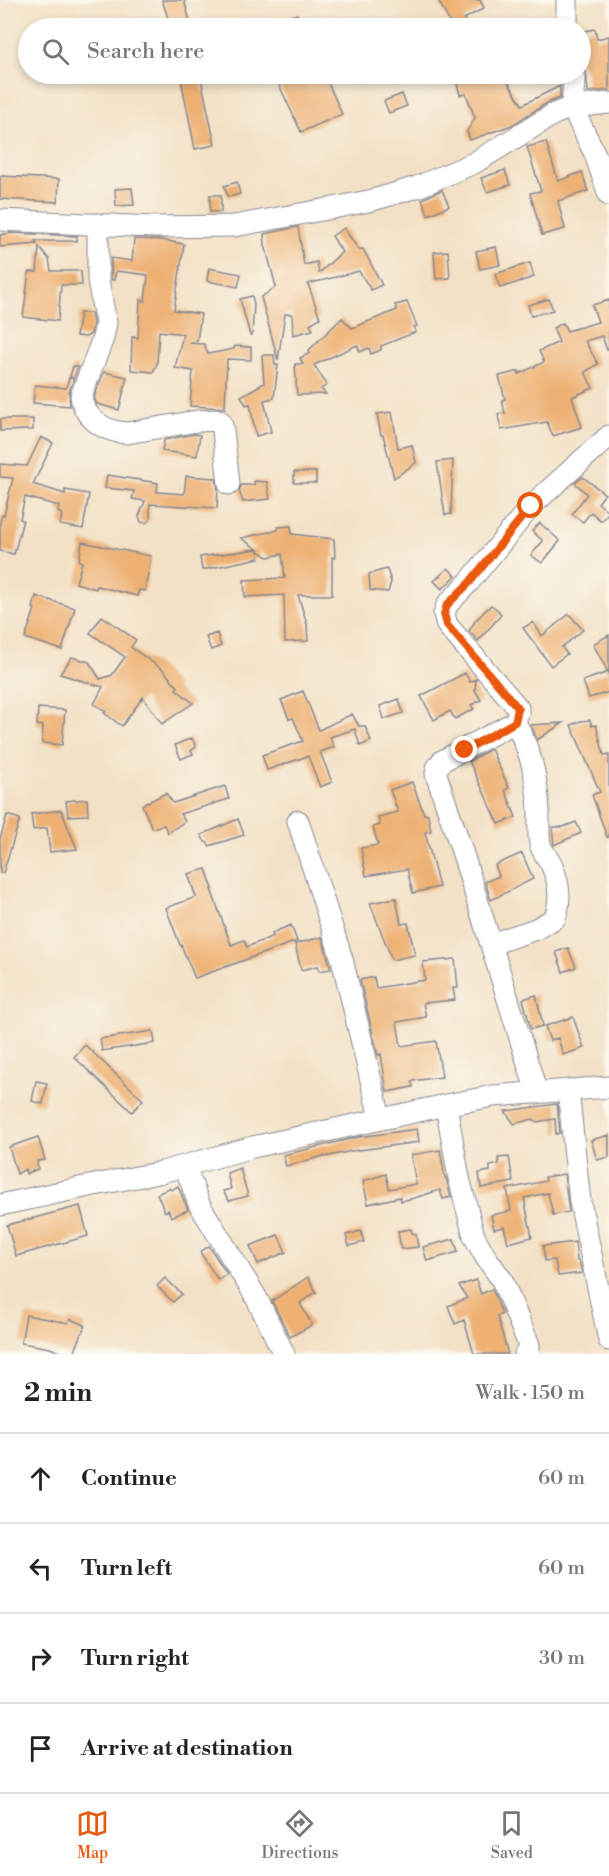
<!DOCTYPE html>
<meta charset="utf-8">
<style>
:root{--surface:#fff;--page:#f6f6f6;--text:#222;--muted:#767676;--line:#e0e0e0;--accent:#ea580c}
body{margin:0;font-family:"Libre Bodoni",serif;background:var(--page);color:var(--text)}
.stop{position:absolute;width:18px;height:18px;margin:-14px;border:4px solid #ea580c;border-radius:50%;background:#fff}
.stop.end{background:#ea580c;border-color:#fff;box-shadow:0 2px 6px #0008}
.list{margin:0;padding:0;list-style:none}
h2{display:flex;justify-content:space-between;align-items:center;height:78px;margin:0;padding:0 24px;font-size:26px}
h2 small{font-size:20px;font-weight:400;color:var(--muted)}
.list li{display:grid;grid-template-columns:39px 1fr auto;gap:18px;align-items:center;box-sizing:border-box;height:90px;padding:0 24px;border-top:2px solid var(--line)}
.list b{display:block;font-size:22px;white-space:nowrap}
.list em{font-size:20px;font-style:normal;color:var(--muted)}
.icon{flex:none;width:33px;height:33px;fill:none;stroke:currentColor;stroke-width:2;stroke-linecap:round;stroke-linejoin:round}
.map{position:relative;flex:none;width:609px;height:1354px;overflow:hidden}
.search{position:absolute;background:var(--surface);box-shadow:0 3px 9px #0003;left:18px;right:18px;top:18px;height:66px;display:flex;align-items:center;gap:15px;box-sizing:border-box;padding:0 21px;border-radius:33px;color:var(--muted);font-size:22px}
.sheet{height:438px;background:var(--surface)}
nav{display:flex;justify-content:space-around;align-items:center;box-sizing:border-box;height:84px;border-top:2px solid var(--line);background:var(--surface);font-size:16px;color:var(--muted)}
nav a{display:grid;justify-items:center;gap:3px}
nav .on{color:var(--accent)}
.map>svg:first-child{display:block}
</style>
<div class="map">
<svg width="609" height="1354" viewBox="0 0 609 1354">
<rect width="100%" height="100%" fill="#fbf7ec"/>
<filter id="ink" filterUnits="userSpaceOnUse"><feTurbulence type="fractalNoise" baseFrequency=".0167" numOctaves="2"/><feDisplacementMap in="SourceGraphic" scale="12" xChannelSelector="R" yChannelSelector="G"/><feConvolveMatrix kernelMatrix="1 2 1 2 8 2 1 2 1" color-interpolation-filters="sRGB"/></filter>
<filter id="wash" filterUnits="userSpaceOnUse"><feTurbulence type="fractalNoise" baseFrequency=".008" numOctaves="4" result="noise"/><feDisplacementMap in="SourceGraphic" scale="24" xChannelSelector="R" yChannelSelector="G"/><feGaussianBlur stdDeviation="1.35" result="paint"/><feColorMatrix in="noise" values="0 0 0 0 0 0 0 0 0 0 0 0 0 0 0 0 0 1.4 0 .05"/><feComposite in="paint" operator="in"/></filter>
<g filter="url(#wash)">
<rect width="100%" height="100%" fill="#f3e1c6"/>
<g id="blocks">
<path fill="#eeb173" d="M162 0H184L192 28H158V23L169 21Z
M438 0H480L484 8 464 19 468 28H456L454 23 451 25Z
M297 14 304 28H264Z
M595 29 597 39 609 36V90L588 92 586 72 580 61V32Z
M180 74H200L215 145 195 149Z
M274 74H324L342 114 301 132Z
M454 74H503L522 105 560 86V98L547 103 512 125 470 140 467 131 475 118 466 94 460 95Z
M402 94 407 106 389 113 384 101Z
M546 142 558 181 582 172 588 191 558 201 565 229 542 235 530 193 541 191 527 147Z
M505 170 510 185 487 192 481 178Z
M0 176 59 179 58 202 0 199Z
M237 182 240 194 228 197 224 186Z
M132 188 134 205 116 206 115 189Z
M442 190 449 206 428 215 422 199Z
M210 195H221V212H210Z
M298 227 304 265 317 262 319 273 342 252 332 236 344 228 358 249H363L382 285 371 290 359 271 308 284 320 318 310 324 313 330 293 335 292 314H285L278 360 261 297 276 287 265 245 264 234Z
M11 233 77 236V241H35L37 244 0 247V235Z
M134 239 162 240 184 244 174 310 201 314 197 341 188 343 204 344 208 354 234 349V346L251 347V360L227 359 225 408 190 406 193 371 175 368 183 334 159 331 157 364 153 372 131 370 132 337 138 338 140 300 145 301 148 275 116 271 114 280H111V258L132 261Z
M39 247 49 259 51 271H81L82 285H61L58 321 23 317 29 272H37Z
M496 247 500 265 480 269 476 251Z
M448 251 450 278 436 279 434 252Z
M530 263 534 277 500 288 495 274Z
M209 268 241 274 238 287 207 281Z
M252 296 254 304 252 335H250L240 299Z
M549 299 553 310 531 316 528 305Z
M609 300V349L607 350 602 336 585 341 598 364 585 372 593 388 572 397 582 427 553 436 547 422 501 430 498 414 505 413 502 400 505 399 499 376 519 371V374L544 362 539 351 559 342 553 328 563 323 567 331 598 322 592 305Z
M407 302 417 326 413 327 416 332 381 346V350L371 354 369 348 360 352 357 345 314 365 327 385 321 389 326 394 297 395 295 364H303L300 358 310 353 309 350 342 318 352 328 397 310 395 305Z
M80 313H91L93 323 91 334 86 337 76 336Z
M262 355H274L275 365H278L274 398 264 400 271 432 256 436 250 404 246 405 241 396 264 383Z
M73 366 78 367 69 392 70 406 33 403 35 385 66 388 69 378H72L70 376Z
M104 372 127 377 119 410 97 404 95 400 94 397Z
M392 412 398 448 412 445 416 463 394 478 383 435H381L377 414Z
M0 419H33V430L0 431Z
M194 434 200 435 197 456 162 451 164 440Z
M41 437 53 443 33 484 65 494V490L89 494 83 529 60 525 62 514 58 512 59 506 25 497 20 519 23 520 14 554 0 551V521L2 515H4L13 478 0 477V464L27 466Z
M453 460 451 514 445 515 437 462Z
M294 472H316V483H294Z
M107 475 158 483 157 492 184 494 186 476 216 478 218 489 217 508 150 504V520L146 523 141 522 139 516 145 501 132 499 134 491 105 488Z
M583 477 605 494 598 503 609 512 601 521 591 512 583 522 572 514 587 494 575 483Z
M254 481 267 482 270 499 243 502 239 491 241 485H254Z
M540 523 560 541 542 563 531 555 543 541 532 531Z
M291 526 292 534 334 539 335 558 332 557V595H298L307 624 308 641 285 642 284 595 245 597 244 580 285 578 282 554 268 557 258 550 259 558 202 570 200 557 257 549 241 538 278 530V527Z
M82 542 151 556 145 591 139 590 137 596 97 586 96 589 76 583 82 562 79 561Z
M448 568 456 576 442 589 434 581Z
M387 569 391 582 388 592 370 590 369 574Z
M36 596 75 608 62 650 25 638 35 609 33 608Z
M491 605 498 610 501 615 478 641 469 631 475 621Z
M569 614 583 630 562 647 567 654 551 666 523 628 533 622 542 636Z
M102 616 136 640 131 647 163 670 178 687 176 689 193 703 162 724 143 697 122 726 104 713 106 711 94 704 103 687 60 674 72 657 89 662 100 679 112 675 125 657 90 633Z
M217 633 221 646 211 650 206 637Z
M609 635V692L589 698 583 681 608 672 593 644Z
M465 673 470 682 476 679 475 690 481 700 471 705 474 709 455 719 450 711 434 720 421 696Z
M303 691 319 730 352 714 359 726H365L371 741 360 746 355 729 330 737 334 747 320 752 332 782 320 787 308 756 267 770 262 755 303 741 293 718 289 719 281 700Z
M399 699 403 713 384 719 380 706Z
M38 708 65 710 62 745 42 743 43 726 37 725Z
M590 720 592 726 596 725 604 755 609 754V837H607L592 795 600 792 571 725 581 721Z
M563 723 537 740 531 725Z
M192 738 196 747 191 751 193 754 181 759 175 745Z
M491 749 509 788 505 790 516 817 499 824 469 761Z
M412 782 424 814H428L431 831 425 832 439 887 413 893 407 869 366 876 361 848 378 845 373 827 380 825 378 817 398 812 390 790Z
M225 786 229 799 180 814 185 821 168 833 164 825 152 828 142 805 166 793 173 803Z
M87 799 88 815 68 816 66 801Z
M61 810 77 849 50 852 47 828 33 830 31 814Z
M7 815 20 819 3 873H0V839Z
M238 819 244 835 209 846 208 843 205 842 201 835Z
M576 822 581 833 554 845 552 827H563Z
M522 853 533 879 491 900 485 882 499 876 495 865Z
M206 869 213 889H211L231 945 244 940 247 947 273 936 272 933 291 925 297 941 195 978 181 945H180L166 908 196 897 188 874Z
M396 898 401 924 408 923 415 955 392 960 370 903Z
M322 937 331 969 319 971 318 966 301 970 295 944Z
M568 948 576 967 563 972 556 952Z
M455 959 458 988H453L455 1000 423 1003 426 1017 397 1022 401 1046 436 1041 442 1077 412 1081 413 1087 387 1092 381 1054 378 1055 360 980 374 977 376 988 425 980 423 962Z
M536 995 543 1026 531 1029 523 999Z
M573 1017 584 1048 563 1055 558 1038 550 1041 545 1026Z
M153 1031 155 1043 102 1051 100 1039Z
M85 1045 143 1100 132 1112 74 1057Z
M36 1081 47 1083 43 1104 32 1101Z
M557 1104 560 1133 556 1134 555 1119 537 1122 533 1119 514 1124 505 1111Z
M417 1129 419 1142 352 1151 325 1157 324 1156 286 1166 283 1155 358 1137Z
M609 1135V1157L597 1160 591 1140Z
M38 1137 45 1160 37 1161 38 1169 26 1174 25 1169 17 1174 9 1147Z
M440 1150 445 1178H446L451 1197 443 1199 440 1190 414 1198 401 1201 400 1197 368 1204 363 1181 386 1174 389 1189 416 1184 411 1155Z
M509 1157 513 1182 481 1188 479 1173 490 1171V1166L499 1164 498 1158Z
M240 1168 248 1196 229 1201 223 1191 231 1189 227 1173Z
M564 1174 569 1212 553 1215 548 1193 524 1198 532 1237 508 1243 504 1227 494 1229 491 1215 511 1211 507 1189 546 1181 545 1177Z
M178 1186 188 1210 171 1217 168 1210 165 1212 157 1194 169 1188 172 1190Z
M80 1206 88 1236 16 1256 7 1225Z
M411 1229 412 1233 416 1234 418 1247 401 1249 398 1231Z
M361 1231 364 1242 349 1246 346 1235Z
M278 1235 286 1252 258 1264 250 1246Z
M454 1239 458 1252 427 1261 423 1247Z
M575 1242 577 1261H579L582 1273 558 1276 555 1260 545 1261 543 1246Z
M209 1246 227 1274 218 1280 200 1252Z
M308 1277 316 1292 300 1303 312 1325 290 1337 272 1301Z
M165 1278 182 1294 173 1302 157 1286Z
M476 1280 481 1294 492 1289 502 1314 497 1316 508 1354H474L464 1320 455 1324 448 1306 467 1298 459 1286Z
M26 1315 68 1323 70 1319 85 1325 74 1354H65L50 1348 21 1343Z"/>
</g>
</g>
<g filter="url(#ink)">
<use href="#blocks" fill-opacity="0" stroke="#878892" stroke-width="1.5"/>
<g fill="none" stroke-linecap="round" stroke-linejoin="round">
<defs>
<path id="minor" d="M567 0V28
M609 103 572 107 595 154 609 195
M0 220 154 227 234 226 333 208 373 200 417 187 474 163 554 114 572 107 574 81 573 74
M98 224V280L106 323 103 338 81 396C84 419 105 432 127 433L197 421 218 420 221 422 223 430 229 484
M298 821 342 959 380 1118
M491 944 536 929 555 918C562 899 559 881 551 864 547 857 542 851 540 844 538 833 539 822 539 811 537 777 531 752 515 722
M568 1090 580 1202 609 1340
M537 1093 462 851 436 774 437 768 442 761 515 722 518 713V708L447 625 444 614 447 605 469 582 531 506 609 436
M446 1105 459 1178 474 1236 485 1256 502 1280 529 1345V1349L525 1354
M185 1166 199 1204 256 1297 284 1354
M0 1205 89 1186 158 1173 253 1147 446 1105 493 1096 609 1087"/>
</defs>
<use href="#minor" stroke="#878892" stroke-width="23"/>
<use href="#minor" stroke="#fff" stroke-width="21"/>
</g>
</g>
<g fill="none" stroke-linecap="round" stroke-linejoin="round" filter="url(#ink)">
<path stroke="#ea580c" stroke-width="8" d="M465 750 515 722 518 708 447 625 444 614 447 605 470 582 531 506"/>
</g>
</svg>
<div class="stop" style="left:531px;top:506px"></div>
<div class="stop end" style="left:465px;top:750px"></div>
<div class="search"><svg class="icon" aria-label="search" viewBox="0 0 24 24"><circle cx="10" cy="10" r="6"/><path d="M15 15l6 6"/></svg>Search here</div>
</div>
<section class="sheet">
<h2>2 min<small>Walk · 150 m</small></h2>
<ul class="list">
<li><svg class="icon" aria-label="ahead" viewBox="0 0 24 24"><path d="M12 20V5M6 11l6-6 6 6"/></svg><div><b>Continue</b></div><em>60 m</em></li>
<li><svg class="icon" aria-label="left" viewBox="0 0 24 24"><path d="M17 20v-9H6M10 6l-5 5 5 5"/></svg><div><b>Turn left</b></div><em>60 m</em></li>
<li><svg class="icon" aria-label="right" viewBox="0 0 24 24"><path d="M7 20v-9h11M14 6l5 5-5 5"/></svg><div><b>Turn right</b></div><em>30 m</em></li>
<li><svg class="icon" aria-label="arrive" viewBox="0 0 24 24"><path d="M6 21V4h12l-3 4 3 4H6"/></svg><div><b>Arrive at destination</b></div></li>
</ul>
</section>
<nav>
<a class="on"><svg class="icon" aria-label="map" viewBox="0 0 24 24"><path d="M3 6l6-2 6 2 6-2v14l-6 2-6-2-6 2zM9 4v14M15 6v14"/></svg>Map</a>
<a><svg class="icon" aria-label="directions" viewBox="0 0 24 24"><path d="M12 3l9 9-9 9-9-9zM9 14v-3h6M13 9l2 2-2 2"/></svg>Directions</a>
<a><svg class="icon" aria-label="saved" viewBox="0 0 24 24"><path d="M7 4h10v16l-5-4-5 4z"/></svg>Saved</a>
</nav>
